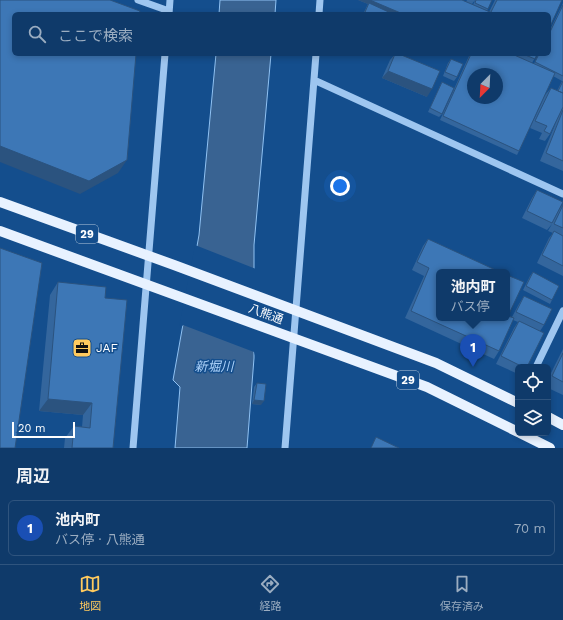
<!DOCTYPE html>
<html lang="ja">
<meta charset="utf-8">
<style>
:root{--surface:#0f3a6a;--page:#184170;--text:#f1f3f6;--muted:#9badc1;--line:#2f547e;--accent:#ffca5e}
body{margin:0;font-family:"Work Sans","Noto Sans JP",sans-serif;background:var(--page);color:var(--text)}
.controls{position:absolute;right:12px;bottom:12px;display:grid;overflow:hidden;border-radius:6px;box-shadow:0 2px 6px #0003}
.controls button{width:36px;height:36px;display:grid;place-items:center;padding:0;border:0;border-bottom:1px solid var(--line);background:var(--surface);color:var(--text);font:20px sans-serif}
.compass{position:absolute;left:467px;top:68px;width:36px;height:36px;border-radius:50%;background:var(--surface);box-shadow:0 2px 6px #0003;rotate:204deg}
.scale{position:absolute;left:12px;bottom:10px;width:63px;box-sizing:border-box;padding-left:4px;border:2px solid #fff;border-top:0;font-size:11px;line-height:14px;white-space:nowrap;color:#fff;-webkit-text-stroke:3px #144e8d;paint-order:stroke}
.you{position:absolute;left:340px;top:186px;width:14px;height:14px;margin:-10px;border:3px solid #fff;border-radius:50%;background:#1a73e8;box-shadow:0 0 0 6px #1a73e833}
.badge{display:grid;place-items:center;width:26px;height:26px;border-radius:50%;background:var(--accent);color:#fff;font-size:13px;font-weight:700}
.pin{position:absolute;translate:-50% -33px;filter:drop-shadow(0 1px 2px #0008)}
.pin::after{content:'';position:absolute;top:21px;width:14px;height:12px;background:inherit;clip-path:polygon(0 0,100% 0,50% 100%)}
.popup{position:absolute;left:436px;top:269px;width:74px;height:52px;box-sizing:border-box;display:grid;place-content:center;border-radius:6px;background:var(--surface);filter:drop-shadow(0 1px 3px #0005);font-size:13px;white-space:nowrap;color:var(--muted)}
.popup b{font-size:15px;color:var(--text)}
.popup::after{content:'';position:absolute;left:50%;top:100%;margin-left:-8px;border:8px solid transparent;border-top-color:var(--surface)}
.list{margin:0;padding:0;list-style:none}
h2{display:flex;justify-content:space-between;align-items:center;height:52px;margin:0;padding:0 16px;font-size:17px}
h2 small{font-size:13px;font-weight:400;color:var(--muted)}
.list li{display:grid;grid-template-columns:26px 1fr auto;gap:12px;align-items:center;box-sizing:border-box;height:56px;margin:0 8px 8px;padding:0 8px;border:1px solid var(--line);border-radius:6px}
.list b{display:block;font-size:15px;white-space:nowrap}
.list p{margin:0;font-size:13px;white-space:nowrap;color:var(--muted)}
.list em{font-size:13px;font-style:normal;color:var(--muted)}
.icon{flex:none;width:22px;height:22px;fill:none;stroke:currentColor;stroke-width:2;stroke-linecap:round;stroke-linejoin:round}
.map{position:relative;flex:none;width:563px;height:448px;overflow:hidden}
.search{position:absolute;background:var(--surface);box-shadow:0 2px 6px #0003;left:12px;right:12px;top:12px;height:44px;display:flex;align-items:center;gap:10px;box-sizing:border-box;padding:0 14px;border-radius:6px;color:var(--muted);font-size:15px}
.sheet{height:116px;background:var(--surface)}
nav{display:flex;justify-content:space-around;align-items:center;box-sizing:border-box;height:56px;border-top:1px solid var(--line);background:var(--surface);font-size:11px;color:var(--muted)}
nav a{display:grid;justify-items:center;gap:2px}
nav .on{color:var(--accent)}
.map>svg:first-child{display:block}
</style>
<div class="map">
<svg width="563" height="448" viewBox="0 0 563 448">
<rect width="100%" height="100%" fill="#144e8d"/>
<path fill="#396392" stroke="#90c2f3" d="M220 0H276L275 14H219Z
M216 54H271L254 245V358L247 448H175L180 387 173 380 199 235Z"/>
<path fill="#144e8d" d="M195 245 256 269V359L254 352 183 325 181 328 179 327Z"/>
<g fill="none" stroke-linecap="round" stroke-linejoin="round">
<path stroke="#9ec6f0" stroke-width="7" d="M138 0 169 11
M169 14 170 0
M319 14 320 0
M314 80 563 194
M536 367 563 311
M133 448 165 54
M285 448 316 54"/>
<path stroke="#e8f2ff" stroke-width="10" d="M0 202 174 265 436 363 518 403
M0 231 427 387 518 432
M548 417 563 425
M520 433 550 448"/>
</g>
<path fill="#34669d" d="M358 0 466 2 467 0H475L472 4 473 5 475 0H492L487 11 489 12 495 0H562L549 14H363L368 4Z
M563 3V171L540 161 557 120 550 134 545 141 539 139 542 133 530 128 545 95 551 88 557 91 562 81 553 76 519 151 517 155 440 120 469 56 464 54H537L532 63 534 64 538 54H549V32Z
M395 54H399L427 97 382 78 390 60Z
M451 59 457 77 454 81 443 76 448 63Z
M442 82V114L439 117 428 112 440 86Z
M537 190 558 211 563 204V276L537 263 549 238 553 233 548 231 552 224 547 230 522 218 532 198Z
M428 239 508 316 512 317 519 304 524 296 544 325 540 331 527 367H518V374L496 364 514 328 518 322 513 320 499 351 494 359 405 318 424 276 412 270 423 246Z
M533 272 552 300 550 304 523 290 530 276Z
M58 282 105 298 113 448H64L65 438 74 426 82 427 83 415 39 411 50 295Z
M563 349V395L548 388V379Z
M257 383 261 405 252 404 254 387Z"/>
<path fill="#2b537f" d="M358 0H370L403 14H391L369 3 368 4Z
M464 54H471L469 56Z
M388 71 432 89 427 97 382 78Z
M0 146 127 160 118 173 80 194 0 162Z
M48 399 92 403 83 415 39 411Z
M254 400 264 401 261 405 252 404Z"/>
<path fill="#3d77b6" stroke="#2b537f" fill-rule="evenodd" d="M0 0H110L140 11 139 14H14V54H136L127 160 89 181 0 146Z
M370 0H462L490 12 489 14H403Z
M476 0H492L488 9 475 3Z
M497 0H562L549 29V14H490Z
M369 3 393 14H369L365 12Z
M563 5V76L535 62 539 54H549V34Z
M395 54H399L440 71 432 89 388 71Z
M471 54H512L555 73 519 151 443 116ZM473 74H497V98H473Z
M523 54H537L535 59Z
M451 59 463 64 457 77 445 72Z
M563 81V93L558 91Z
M442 82 454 88 442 114 430 108Z
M551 88 563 93V107L550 134 544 131 547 126 535 121Z
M563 110V161L546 153Z
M537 190 563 202 552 223 527 211Z
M563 205V228L554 224Z
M554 231 563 236V266L542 255Z
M428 239 500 272H439V318H507V275L524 282 508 316 514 318 499 351 411 311 429 268 417 262Z
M0 248 42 263 15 448H0Z
M533 272 559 286 552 300 526 286Z
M58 282 106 287 105 298 127 300 113 448H72L74 426 90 428 92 403 48 399Z
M524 296 552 309 544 325 516 312Z
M519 321 544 333 527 367H523L501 356Z
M563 353V382L552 376Z
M257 383 266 384 264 401 254 400Z
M376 437 399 448H371Z"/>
<defs>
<symbol id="office-square" viewBox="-11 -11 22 22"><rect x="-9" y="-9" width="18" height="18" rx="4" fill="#ffca5e" stroke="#144e8d"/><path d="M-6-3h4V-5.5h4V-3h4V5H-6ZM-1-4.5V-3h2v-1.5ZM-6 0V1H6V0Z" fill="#111"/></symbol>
</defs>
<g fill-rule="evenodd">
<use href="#office-square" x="71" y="337" width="22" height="22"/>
</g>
<g text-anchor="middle" stroke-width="3" stroke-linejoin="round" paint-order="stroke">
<g fill="#144e8d" stroke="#b8cadd" stroke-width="1">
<rect x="76" y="225" width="22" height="18" rx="3"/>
<rect x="397" y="371" width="22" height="18" rx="3"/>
</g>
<g font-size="11" font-weight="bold" fill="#fff">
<text x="87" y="238">29</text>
<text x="408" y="384">29</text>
</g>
<g font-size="12" fill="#fff" stroke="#144e8d">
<text transform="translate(266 314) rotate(20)" y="4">八熊通</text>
</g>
<g font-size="12" fill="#fff" stroke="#144e8d" text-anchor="start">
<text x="96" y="352">JAF</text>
</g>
<g font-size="13" font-style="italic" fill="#aad0f8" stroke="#144e8d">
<text x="214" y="371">新堀川</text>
</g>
</g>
</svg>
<div class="controls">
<button><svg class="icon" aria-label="locate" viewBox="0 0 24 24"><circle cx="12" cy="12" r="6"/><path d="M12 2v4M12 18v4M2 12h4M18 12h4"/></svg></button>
<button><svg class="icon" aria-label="layers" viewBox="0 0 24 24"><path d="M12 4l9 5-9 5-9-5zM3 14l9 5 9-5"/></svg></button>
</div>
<svg class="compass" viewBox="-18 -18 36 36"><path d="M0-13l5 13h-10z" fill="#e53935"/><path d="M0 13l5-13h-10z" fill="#9badc1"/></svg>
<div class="scale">20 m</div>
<div class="you"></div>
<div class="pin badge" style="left:473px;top:367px;background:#1a4fb4">1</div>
<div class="popup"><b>池内町</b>バス停</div>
<div class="search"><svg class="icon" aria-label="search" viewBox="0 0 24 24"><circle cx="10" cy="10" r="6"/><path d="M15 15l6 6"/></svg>ここで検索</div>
</div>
<section class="sheet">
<h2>周辺<small></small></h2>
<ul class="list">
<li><span class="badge" style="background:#1a4fb4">1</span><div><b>池内町</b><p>バス停 · 八熊通</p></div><em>70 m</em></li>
</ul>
</section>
<nav>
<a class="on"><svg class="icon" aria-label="map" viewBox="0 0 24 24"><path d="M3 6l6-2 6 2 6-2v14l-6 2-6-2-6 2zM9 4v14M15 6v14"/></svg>地図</a>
<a><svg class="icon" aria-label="directions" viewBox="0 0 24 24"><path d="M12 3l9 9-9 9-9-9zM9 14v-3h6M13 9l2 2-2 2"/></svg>経路</a>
<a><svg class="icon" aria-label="saved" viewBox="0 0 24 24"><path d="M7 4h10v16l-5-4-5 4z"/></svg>保存済み</a>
</nav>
